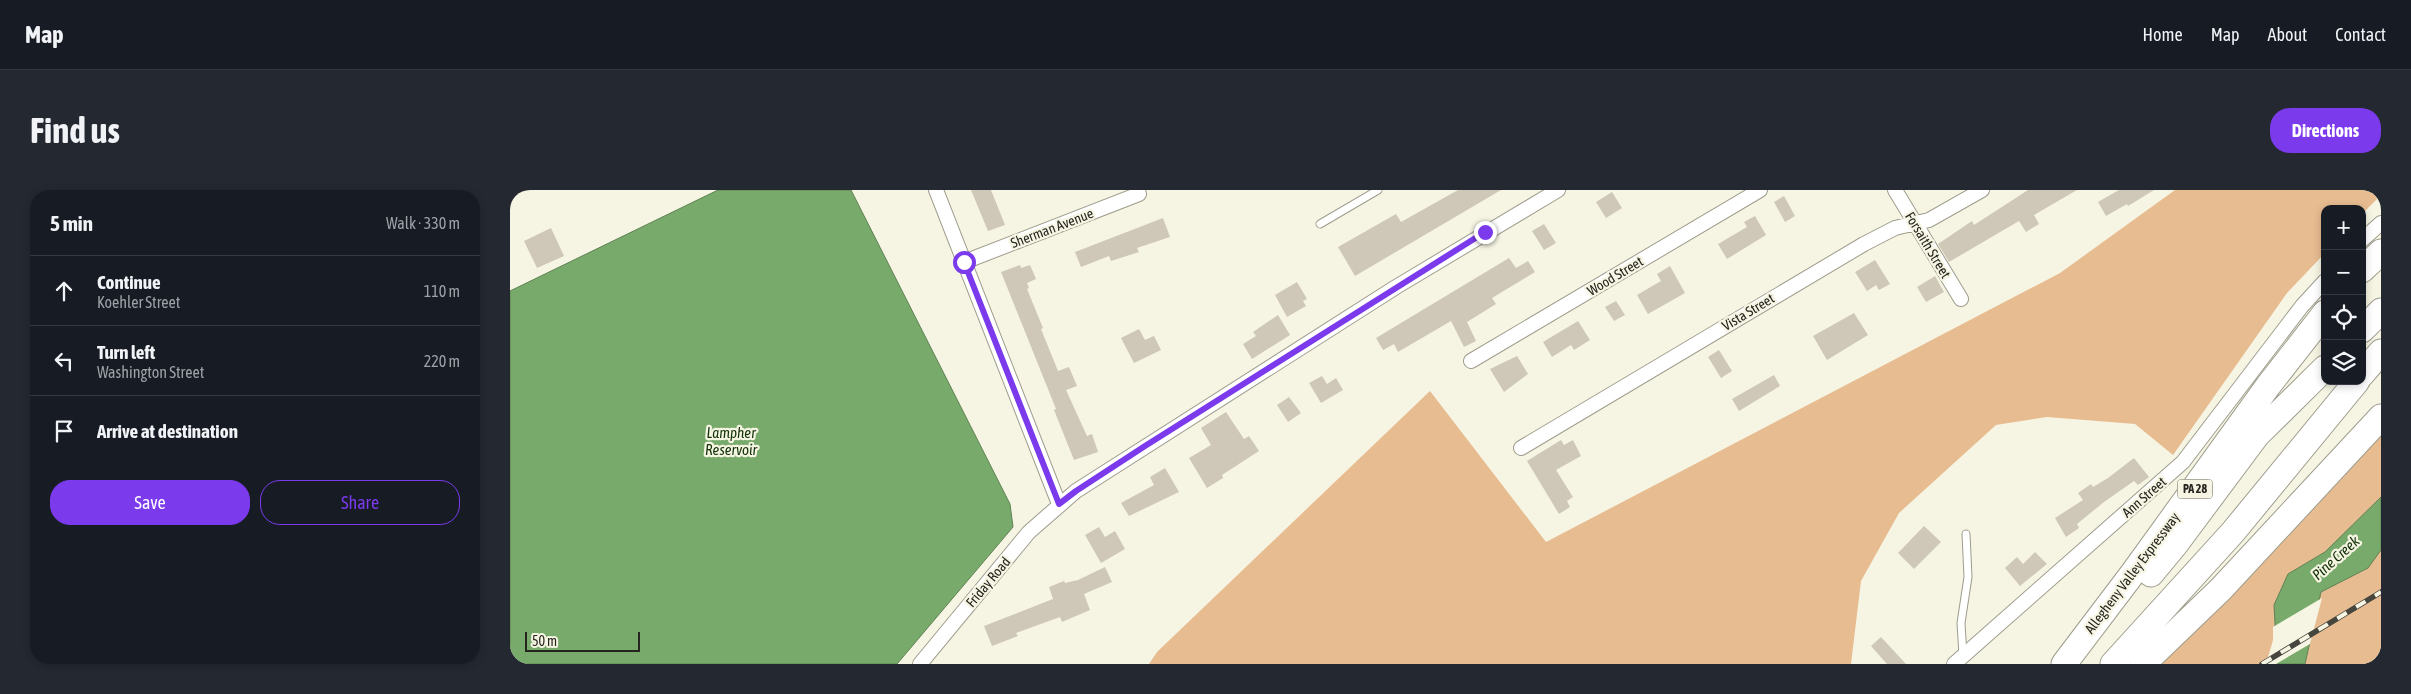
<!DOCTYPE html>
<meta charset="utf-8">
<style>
:root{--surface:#171b24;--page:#242831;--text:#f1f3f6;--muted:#9ea1a6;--line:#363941;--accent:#7c3aed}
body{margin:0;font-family:"Asap Condensed",sans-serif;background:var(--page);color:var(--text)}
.controls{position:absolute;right:15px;top:15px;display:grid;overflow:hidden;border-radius:10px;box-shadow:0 2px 8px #0003}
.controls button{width:45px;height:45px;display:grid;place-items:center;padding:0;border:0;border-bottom:1px solid var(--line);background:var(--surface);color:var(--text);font:25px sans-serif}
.scale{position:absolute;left:15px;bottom:12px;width:115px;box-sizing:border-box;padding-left:5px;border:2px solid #25241e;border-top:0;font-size:14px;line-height:18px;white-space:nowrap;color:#25241e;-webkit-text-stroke:4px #f6f5e3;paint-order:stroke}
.stop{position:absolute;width:15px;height:15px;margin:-11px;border:4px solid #7c3aed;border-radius:50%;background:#fff}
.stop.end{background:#7c3aed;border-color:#fff;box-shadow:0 1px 5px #0008}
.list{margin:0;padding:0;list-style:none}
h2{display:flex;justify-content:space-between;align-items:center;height:65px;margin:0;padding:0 20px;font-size:21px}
h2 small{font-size:16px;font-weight:400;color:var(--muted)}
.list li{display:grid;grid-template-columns:32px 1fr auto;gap:15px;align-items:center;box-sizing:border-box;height:70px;padding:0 20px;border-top:1px solid var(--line)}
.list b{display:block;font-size:19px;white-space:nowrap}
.list p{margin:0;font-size:16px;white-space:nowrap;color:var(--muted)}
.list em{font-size:16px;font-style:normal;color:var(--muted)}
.actions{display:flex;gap:10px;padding:15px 20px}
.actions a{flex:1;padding:11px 0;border:1px solid var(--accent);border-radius:20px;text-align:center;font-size:18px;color:var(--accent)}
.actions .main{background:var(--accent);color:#fff}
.icon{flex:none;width:28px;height:28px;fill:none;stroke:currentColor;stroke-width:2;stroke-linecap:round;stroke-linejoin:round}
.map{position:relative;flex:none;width:1871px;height:474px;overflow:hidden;border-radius:20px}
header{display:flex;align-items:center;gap:30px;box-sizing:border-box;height:70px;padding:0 25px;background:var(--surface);border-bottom:1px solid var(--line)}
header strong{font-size:24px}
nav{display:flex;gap:28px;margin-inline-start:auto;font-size:18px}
.intro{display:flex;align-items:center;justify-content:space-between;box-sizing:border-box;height:120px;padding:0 30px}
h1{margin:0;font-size:35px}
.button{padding:12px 22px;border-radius:20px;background:var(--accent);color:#fff;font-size:18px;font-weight:700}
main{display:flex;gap:30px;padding:0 30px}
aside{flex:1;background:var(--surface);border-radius:20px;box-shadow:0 2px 8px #0003}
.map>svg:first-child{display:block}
</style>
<header>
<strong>Map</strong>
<nav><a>Home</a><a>Map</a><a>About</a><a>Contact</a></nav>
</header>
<div class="intro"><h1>Find us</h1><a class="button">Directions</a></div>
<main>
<aside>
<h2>5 min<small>Walk · 330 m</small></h2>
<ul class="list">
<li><svg class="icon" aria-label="ahead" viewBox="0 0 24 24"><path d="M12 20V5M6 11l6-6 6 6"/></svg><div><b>Continue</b><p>Koehler Street</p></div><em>110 m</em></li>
<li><svg class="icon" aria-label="left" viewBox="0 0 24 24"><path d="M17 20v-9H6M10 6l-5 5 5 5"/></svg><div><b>Turn left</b><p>Washington Street</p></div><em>220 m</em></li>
<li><svg class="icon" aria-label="arrive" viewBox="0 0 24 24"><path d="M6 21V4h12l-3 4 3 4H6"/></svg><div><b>Arrive at destination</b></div></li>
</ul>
<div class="actions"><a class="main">Save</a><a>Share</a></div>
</aside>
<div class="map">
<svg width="1871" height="474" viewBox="0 0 1871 474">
<rect width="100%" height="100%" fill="#f6f5e3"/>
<path fill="#e8bc91" d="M1665 0H1871V5L1852 24V19H1815V63L1777 103 1663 265 1625 234 1537 227 1486 235 1389 323 1351 391 1341 474H639L647 462 920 201 1036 352 1550 83Z
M1871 243V474H1649Z"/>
<path fill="#78aa6b" stroke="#5f8254" d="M208 0H341L500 314 503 337 387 474H0V101Z
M1871 307V360L1858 378 1811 402 1795 474H1758L1766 451 1764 415 1778 384 1815 362Z"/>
<path fill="#f6f5e3" d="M1812 408 1800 454 1766 474H1756L1763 450V437Z"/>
<path fill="#cfc7b7" d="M461 0H481L495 35 478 41Z
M948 0H991L845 86 828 57 886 24 891 32Z
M1518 0H1567L1524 25 1529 34 1516 42 1509 31 1439 72 1428 54 1462 31 1464 35Z
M1609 0H1644L1618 16 1617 14 1596 26 1588 12Z
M1102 2 1112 18 1096 28 1086 12Z
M1274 6 1285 26 1275 32 1264 12Z
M1245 26 1256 45 1217 69 1208 54 1237 37 1234 32Z
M653 28 660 47 627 58 629 62 601 71 599 66 571 77 565 62Z
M1034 34 1046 53 1034 60 1022 41Z
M41 38 54 66 27 78 14 51Z
M999 68 1006 78 1018 71 1025 82 982 108 986 114 957 132 966 151 954 157 941 131 888 162 884 154 873 160 866 148Z
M1365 70 1380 94 1369 100 1366 95 1357 101 1345 82Z
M510 75 511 78 520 75 526 89 517 93 519 98 517 99 533 138 531 139 548 181 559 177 567 196 556 200 577 246 582 244 588 262 564 270 544 220 546 219 491 82Z
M1160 76 1175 103 1138 124 1127 105 1151 91 1147 84Z
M1425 86 1434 102 1416 112 1407 97Z
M787 92 797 109 793 111 796 116 777 127 765 105Z
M1106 111 1115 125 1104 131 1095 117Z
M1344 123 1358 145 1317 170 1303 146Z
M768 125 780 145 742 169 733 154 746 146 743 142Z
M1068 131 1080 150 1064 160 1061 155 1042 167 1033 152Z
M629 139 635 150 644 146 651 160 624 173 611 148Z
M1209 160 1222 181 1211 188 1198 167Z
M1007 166 1018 184 994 202 980 179Z
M1264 185 1270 196 1229 221 1222 209Z
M812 186 817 194 826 188 833 200 811 213 799 193Z
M779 207 791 223 778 232 767 215Z
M716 222 734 249 739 246 749 261 712 285 713 288 697 298 679 268 701 255 691 238Z
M1051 250 1054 255 1063 250 1071 266 1046 280 1063 307 1057 311 1060 317 1049 324 1017 271Z
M1624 268 1639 287 1628 295 1624 291 1594 312 1567 334 1569 338 1556 347 1545 328 1573 310 1568 303 1581 294 1583 297 1598 288Z
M655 278 669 302 619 326 611 313 644 295 640 287Z
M1414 336 1431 352 1404 379 1388 363Z
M589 337 595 347 605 341 615 359 591 373 575 345Z
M1525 362 1537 374 1510 396 1495 378 1507 367 1513 374Z
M595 377 602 392 574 404 580 420 552 432 550 427 506 443 508 446 482 456 474 436 543 409 539 397 554 391 555 393 568 390Z
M1371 447 1396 474H1377L1361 456Z"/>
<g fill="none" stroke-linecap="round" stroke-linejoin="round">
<defs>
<path id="lane" d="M810 34 868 0
M1453 466 1451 433 1458 387 1456 344"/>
<path id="street" d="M426 0 549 314
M1385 0 1451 109
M1852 50 1871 33
M454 72 629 4 627 0
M961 171 1250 0
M1011 258 1354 54 1385 38 1419 30 1472 0
M410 474 519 342 566 301 886 97 1048 0
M1444 474 1673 272 1792 116 1815 91"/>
<path id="highway" d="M1852 80 1871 62
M1852 140 1871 121
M1852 184 1871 162
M1641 384 1665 355 1747 245 1815 178
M1554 474 1623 383 1758 196 1815 123
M1603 474 1723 342 1847 191
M1633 474 1711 399 1871 227"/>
</defs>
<use href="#lane" stroke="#9e9c8c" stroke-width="9"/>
<use href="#street" stroke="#9e9c8c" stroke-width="16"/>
<use href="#highway" stroke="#9e9c8c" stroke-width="27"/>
<use href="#lane" stroke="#fff" stroke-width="7"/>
<use href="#street" stroke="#fff" stroke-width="14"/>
<use href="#highway" stroke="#fff" stroke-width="25"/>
<defs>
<path id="rail" d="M1752 474 1871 402"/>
</defs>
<use href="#rail" stroke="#47463e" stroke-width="5.5"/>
<use href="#rail" stroke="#f6f5e3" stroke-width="4" stroke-dasharray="11" stroke-linecap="butt"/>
</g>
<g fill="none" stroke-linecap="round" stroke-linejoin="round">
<path stroke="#7c3aed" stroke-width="6" d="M454 72 549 314 566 301 635 256 975 42"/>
</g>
<g text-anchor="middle" stroke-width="4.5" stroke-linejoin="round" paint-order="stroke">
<rect fill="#f6f5e3" stroke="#646359" stroke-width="1" x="1667.5" y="289.5" width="35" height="19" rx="4"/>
<g font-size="12" font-weight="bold" fill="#25241e">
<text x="1685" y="303">PA 28</text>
</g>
<g font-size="14" fill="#25241e" stroke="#f6f5e3">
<text transform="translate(542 38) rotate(-21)" y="5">Sherman Avenue</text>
<text transform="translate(1418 55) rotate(59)" y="5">Forsaith Street</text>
<text transform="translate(1105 86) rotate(-31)" y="5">Wood Street</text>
<text transform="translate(1238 122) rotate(-31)" y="5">Vista Street</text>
<text transform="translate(1634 307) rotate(-41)" y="5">Ann Street</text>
<text transform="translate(1622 383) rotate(-53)" y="5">Allegheny Valley Expressway</text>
<text transform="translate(478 392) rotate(-50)" y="5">Friday Road</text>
</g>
<g font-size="15" font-style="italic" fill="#103206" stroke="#f6f5e3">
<text x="221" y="248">Lampher<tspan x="221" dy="17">Reservoir</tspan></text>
<text transform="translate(1826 368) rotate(-42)" y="5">Pine Creek</text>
</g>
</g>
</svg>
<div class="controls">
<button>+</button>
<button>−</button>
<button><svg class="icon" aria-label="locate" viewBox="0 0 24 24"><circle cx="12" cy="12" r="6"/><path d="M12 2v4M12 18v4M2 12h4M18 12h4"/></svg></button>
<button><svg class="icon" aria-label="layers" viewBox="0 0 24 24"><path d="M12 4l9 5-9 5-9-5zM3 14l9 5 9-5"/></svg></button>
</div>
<div class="scale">50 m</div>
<div class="stop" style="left:454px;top:72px"></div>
<div class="stop end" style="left:975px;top:42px"></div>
</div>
</main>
